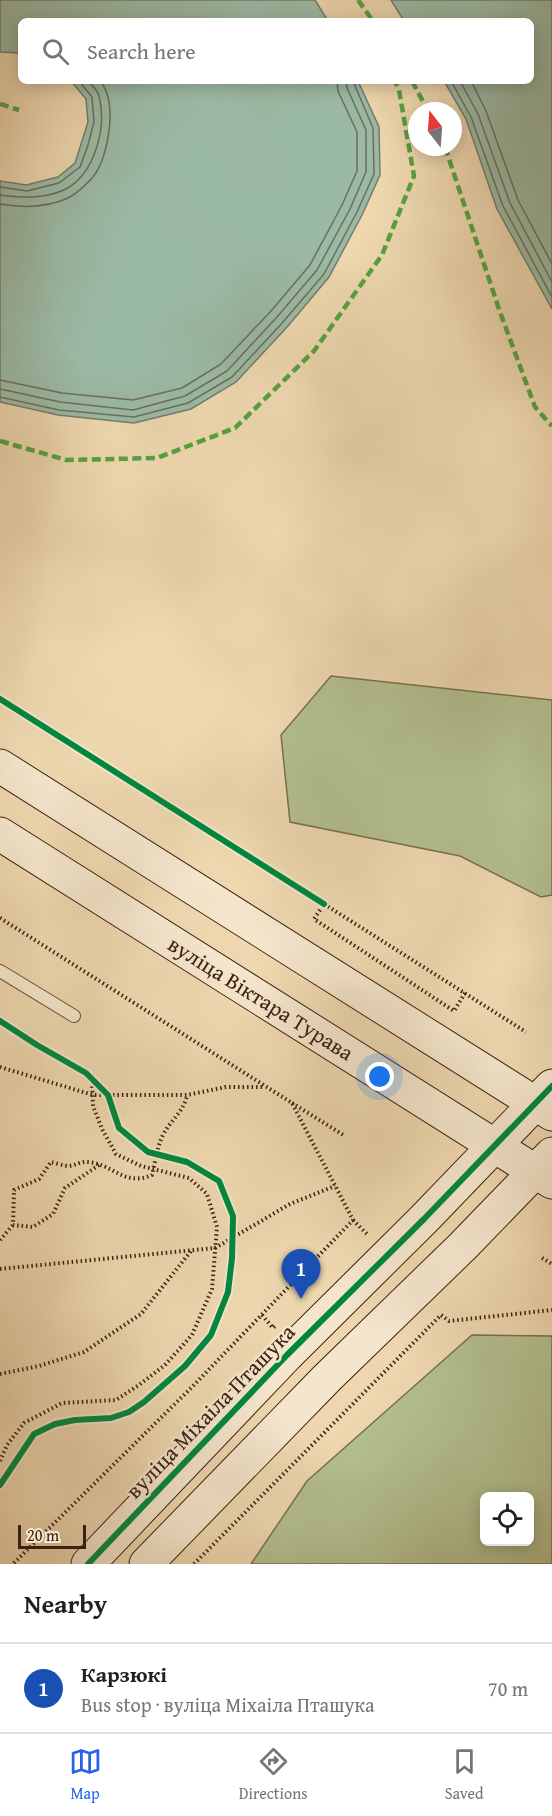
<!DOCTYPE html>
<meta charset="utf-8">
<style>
:root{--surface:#fff;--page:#f2f2f2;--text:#202124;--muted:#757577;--line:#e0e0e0;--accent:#2563eb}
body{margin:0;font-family:"Gentium Book Plus",serif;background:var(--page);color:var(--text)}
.controls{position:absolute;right:18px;bottom:18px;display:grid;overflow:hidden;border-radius:9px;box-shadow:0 3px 15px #0003}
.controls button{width:54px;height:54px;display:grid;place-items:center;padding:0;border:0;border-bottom:2px solid var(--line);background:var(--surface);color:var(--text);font:30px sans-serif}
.compass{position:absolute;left:408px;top:102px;width:54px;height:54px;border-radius:50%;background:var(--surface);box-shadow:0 3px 15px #0003;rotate:343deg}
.scale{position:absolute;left:18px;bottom:15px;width:68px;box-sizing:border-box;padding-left:6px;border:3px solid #3d2114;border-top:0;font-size:16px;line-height:21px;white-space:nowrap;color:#3d2114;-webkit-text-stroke:4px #f4e5cb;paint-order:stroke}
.you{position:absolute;left:380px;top:1077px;width:21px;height:21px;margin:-15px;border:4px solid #fff;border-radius:50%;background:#1a73e8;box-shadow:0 0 0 9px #1a73e833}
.badge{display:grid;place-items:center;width:39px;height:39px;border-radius:50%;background:var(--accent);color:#fff;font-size:20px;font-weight:700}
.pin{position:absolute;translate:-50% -50px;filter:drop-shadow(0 2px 3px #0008)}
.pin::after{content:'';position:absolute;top:32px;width:21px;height:18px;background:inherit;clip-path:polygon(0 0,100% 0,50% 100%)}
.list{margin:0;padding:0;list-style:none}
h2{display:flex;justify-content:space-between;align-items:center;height:78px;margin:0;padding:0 24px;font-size:26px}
h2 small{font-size:20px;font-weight:400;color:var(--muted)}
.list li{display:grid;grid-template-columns:39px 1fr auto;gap:18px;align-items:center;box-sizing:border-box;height:90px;padding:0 24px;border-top:2px solid var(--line)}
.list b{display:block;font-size:22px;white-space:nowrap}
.list p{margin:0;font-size:20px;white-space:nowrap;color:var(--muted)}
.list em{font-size:20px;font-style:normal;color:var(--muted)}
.icon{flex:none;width:33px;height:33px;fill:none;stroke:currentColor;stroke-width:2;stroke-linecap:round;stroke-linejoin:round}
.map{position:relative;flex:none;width:552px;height:1564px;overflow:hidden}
.search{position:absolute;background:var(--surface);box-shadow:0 3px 15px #0003;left:18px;right:18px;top:18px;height:66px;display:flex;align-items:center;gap:15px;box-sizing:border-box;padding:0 21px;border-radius:9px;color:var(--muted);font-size:22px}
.sheet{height:168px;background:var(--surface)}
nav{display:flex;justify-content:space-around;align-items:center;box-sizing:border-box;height:84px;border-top:2px solid var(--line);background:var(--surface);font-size:16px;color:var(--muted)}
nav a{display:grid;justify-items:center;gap:3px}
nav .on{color:var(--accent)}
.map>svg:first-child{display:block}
</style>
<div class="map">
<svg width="552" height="1564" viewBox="0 0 552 1564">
<rect width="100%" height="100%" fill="#eed7af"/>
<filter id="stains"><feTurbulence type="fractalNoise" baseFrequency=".00333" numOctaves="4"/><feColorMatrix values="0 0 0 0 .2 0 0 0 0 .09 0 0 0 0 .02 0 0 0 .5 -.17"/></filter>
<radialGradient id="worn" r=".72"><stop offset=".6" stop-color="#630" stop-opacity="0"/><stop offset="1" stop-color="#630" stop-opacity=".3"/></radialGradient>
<path fill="#b3bf8f" stroke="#787052" stroke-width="1.5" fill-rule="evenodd" d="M331 676 552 700V895L541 897 460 856 290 822 281 735Z
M472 1335 552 1336V1564H251L307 1481ZM484 1496H530V1542H484Z"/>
<path fill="#9bbaa5" stroke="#757d6b" stroke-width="1.5" d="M0 0H315L328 21H21V53L0 52Z
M391 0H552V309L497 209 466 119 444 81H531V21H404Z
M71 81H358L379 127 380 175 362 215 329 277 288 326 236 382 191 409 134 423 58 415 0 402V181L26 185 58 177 75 163 88 122 86 99Z"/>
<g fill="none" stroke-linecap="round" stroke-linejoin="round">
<path stroke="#6c6e5c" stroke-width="1.5" d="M451 81 471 117 503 206 552 297
M460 81 478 114 510 203 552 282
M471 81 486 111 518 200 552 264
M0 187 27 191 59 183 80 167 88 145 94 122 92 97 79 81
M0 195C22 198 43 199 64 190 95 175 107 127 99 96 98 90 92 86 88 81
M0 204C23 208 46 208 68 198 76 194 87 184 93 177 109 157 118 102 100 81
M0 380 62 393 133 400 182 388 221 364 271 311 310 265 342 205 357 171V132L338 91 337 81
M0 389 60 402 133 410 185 396 227 371 277 317 317 270 350 209 366 172V130L347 88 346 81
M0 397 59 410 134 417 188 403 232 377 283 322 324 274 357 212 374 174 373 128 353 81"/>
<defs>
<path id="lane" d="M0 971 74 1016"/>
<path id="secondary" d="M0 766 552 1114
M0 834 552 1182
M88 1564 287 1355 424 1219 552 1086
M146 1564 327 1378 463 1246 552 1154"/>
</defs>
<use href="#lane" stroke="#694e3b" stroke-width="14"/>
<use href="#secondary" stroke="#3d2114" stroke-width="35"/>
<path stroke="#3d2114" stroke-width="4" stroke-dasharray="1.5 3" stroke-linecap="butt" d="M0 918 292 1103 353 1220 193 1386 13 1564
M465 993 454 1011 314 919 324 904 526 1032
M0 1067 93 1095H187L226 1087H264
M292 1103 345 1136
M99 1165 65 1188 53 1214 33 1227 13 1225 14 1190 39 1179 51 1162C56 1163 64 1166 69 1166 76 1165 82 1161 88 1162 113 1164 124 1187 152 1175 155 1163 157 1148 162 1137 170 1120 184 1112 187 1095
M353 1220 367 1234 365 1235
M0 1240 13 1225
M542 1258 552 1264
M0 1269 215 1248 290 1204 335 1186
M262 1315 273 1328 275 1326
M0 1374 39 1366 84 1352 141 1314 191 1251
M0 1461 7 1445 24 1423 62 1403 116 1400 139 1385 165 1365 192 1335 212 1289 217 1227 207 1194 189 1178 141 1166 116 1154 102 1129 93 1106 92 1078
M194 1564 441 1315 449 1321 552 1310"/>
<use href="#lane" stroke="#f4e5cb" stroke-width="12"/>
<use href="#secondary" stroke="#f4e5cb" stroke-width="33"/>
<path stroke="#54a23f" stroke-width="4.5" stroke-dasharray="9 4.5" stroke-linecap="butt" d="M358 0 373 21
M412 81 428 111
M0 104 19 110
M445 147 500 312 535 407 552 426
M0 441 66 460 157 458 235 428 314 351 382 255 414 176 399 90 395 81"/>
<defs>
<path id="cycleway" d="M0 699 324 904
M0 1021 37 1045 86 1073 108 1095 119 1128 148 1152 187 1162 219 1181 233 1216 232 1258 228 1292 211 1335 185 1366 144 1402 129 1412 111 1418 75 1420 55 1424 34 1434 0 1485
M88 1564 287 1355 424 1219 552 1086"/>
</defs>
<use href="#cycleway" stroke="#f4e5cb" stroke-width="10"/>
<use href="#cycleway" stroke="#00873e" stroke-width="6"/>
</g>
<g text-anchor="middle" stroke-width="5" stroke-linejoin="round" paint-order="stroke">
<g font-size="22" fill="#3d2114" stroke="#f4e5cb">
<text transform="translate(261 998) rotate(32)" y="8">вуліца Віктара Турава</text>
<text transform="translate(210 1411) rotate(-46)" y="8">вуліца Міхаіла Пташука</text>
</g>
</g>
<rect width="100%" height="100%" filter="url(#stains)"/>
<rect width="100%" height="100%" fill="url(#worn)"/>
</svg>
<div class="controls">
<button><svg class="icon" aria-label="locate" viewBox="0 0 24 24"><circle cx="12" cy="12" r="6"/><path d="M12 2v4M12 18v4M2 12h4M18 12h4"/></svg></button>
</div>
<svg class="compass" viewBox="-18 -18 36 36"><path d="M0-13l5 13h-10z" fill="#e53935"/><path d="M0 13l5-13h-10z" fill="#757577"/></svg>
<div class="scale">20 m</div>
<div class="you"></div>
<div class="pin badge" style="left:301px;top:1299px;background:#1a4fb4">1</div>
<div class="search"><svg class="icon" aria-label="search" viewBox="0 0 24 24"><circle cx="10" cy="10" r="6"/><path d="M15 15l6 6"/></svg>Search here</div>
</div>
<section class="sheet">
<h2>Nearby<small></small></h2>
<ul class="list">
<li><span class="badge" style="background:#1a4fb4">1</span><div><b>Карзюкі</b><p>Bus stop · вуліца Міхаіла Пташука</p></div><em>70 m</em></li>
</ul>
</section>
<nav>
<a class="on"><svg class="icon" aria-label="map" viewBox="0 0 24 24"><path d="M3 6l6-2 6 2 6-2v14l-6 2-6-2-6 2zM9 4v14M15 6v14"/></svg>Map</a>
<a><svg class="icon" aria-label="directions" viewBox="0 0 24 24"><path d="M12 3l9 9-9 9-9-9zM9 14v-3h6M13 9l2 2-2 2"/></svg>Directions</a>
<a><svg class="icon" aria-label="saved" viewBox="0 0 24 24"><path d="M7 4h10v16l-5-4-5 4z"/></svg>Saved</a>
</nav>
